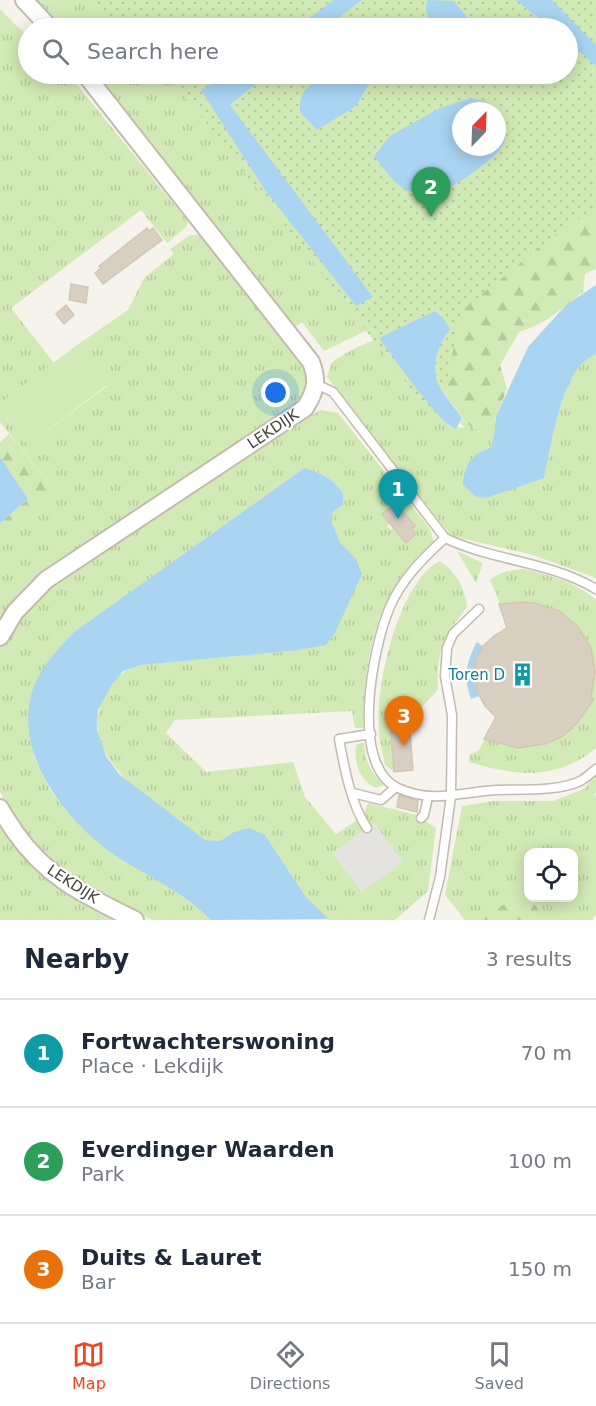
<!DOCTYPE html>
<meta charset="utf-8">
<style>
:root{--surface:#fff;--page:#f2f2f3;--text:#1f2937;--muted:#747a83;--line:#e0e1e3;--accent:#fc3f1d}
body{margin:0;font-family:"DejaVu Sans",sans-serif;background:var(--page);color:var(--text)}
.controls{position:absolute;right:18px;bottom:18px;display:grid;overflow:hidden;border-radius:12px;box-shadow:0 3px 15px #0003}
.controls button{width:54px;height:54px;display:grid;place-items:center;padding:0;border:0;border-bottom:2px solid var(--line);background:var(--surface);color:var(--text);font:30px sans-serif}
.compass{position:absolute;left:452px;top:102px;width:54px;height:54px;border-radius:50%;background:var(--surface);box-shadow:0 3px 15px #0003;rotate:23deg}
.you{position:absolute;left:276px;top:393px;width:21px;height:21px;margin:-15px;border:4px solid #fff;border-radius:50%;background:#1a73e8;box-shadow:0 0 0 9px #1a73e833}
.badge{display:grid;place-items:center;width:39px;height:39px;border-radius:50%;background:var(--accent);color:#fff;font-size:20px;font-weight:700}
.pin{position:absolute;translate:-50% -50px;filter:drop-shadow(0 2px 3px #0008)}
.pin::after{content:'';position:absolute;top:32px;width:21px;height:18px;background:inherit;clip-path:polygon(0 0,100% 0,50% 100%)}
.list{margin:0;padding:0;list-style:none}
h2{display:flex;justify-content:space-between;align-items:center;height:78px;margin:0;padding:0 24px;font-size:26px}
h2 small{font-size:20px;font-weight:400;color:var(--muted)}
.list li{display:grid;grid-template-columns:39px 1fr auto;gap:18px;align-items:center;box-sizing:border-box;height:108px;padding:0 24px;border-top:2px solid var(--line)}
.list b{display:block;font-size:22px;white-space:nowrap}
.list p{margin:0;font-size:20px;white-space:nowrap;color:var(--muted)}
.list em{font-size:20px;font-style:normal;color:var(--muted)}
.icon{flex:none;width:33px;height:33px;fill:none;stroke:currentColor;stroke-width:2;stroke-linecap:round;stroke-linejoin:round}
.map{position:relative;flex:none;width:596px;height:920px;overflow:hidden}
.search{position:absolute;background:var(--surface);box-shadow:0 3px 15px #0003;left:18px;right:18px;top:18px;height:66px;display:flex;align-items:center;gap:15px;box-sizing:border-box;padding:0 21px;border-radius:33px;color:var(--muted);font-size:22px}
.sheet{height:402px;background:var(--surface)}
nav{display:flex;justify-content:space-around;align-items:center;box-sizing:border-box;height:84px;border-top:2px solid var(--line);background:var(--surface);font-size:16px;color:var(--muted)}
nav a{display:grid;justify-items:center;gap:3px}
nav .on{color:var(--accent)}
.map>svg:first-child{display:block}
</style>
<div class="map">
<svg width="596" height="920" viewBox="0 0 596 920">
<defs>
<pattern id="grass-tufts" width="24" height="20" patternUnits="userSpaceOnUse" patternTransform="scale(1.5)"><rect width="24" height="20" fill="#d2eab5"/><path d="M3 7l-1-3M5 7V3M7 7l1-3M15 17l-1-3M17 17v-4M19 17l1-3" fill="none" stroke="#b6ca9c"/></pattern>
<pattern id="forest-firs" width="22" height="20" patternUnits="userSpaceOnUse" patternTransform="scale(1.5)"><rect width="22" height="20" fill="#d2eab5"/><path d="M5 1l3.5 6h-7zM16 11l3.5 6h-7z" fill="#b6ca9c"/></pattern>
<pattern id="park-dots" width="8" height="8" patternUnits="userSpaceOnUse" patternTransform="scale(1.5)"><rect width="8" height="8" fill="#d2eab5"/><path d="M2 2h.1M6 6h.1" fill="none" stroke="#b6ca9c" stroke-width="1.8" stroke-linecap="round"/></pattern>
</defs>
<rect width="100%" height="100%" fill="#f6f3ec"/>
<path fill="url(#grass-tufts)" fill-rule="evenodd" d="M32 0H334L295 28H56Z
M0 9 28 37V74H67L71 77 188 222 186 227 167 243 141 210 11 308 54 363 0 403Z
M93 74H227L440 108 370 329 324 351 302 322 292 329Z
M190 235H203L301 364 306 373 305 398C260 429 216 461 170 491 107 532 47 559 0 620V540L59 495 0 422V409L28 445 107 386 77 345 128 310 144 278 174 254 170 249Z
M379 338 450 427 463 428 464 426 460 423 462 420 478 431 496 438 490 448 481 451 544 478C551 447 560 382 584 362 587 359 592 356 596 354V578L530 554 451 536 327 377 332 362 353 349Z
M321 410 338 413 430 529 434 542C427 550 418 557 411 565 371 609 364 672 363 728H355L352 711 175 720 166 733 206 772 293 762 305 797 336 834 357 820 364 831 333 853 362 892 374 823 371 825 364 814 368 803 417 815 436 828 428 891 395 920H329L306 897 265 835 232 833 220 841 205 840C166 810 74 761 103 700 113 678 119 672 141 665L291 651 356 559 340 542 330 517 343 493C333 479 321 472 304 468L74 632 47 663 34 756 42 774 51 791 66 810 86 831 108 849 149 874 200 908 211 920H152L87 889 63 873 41 852 25 834 7 807 0 791V643L16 619 53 584 306 418ZM396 503 415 526 401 537 393 528 391 530 387 526 390 523 382 514Z
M457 551 483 563 476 583Z
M440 561C456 572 465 588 467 607 444 637 436 651 438 690L409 720 390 722 394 772 385 765C383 753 379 741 379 729 375 686 399 581 440 561Z
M523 569C549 575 576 582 596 600V748C557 781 515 776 469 762V755L479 750 492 725 543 729 497 596 490 580C500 572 510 570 523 569Z
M364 742C366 763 369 770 384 785L376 788C359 780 354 763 356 745Z
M596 775V793L594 794 596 797V915L593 918V920H543L519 896 475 920H465L445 895 462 806 494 801H553L584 789ZM528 852H574V898H528Z
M0 826C31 873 65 899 118 920H0Z"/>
<path fill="url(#forest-firs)" d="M596 185V269L585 274 583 292C559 310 550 322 519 332L500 365 507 389 495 420 496 438 478 431 462 420 463 418 446 396 436 378 450 302Z
M9 434 59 495 0 540V523L28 499 0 457V442Z
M519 896C533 901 538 905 543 920H475Z"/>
<path fill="url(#park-dots)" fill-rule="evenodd" d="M95 0H596V211L570 223 461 311 438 424 190 102 163 74H568V28H121ZM461 111H497V147H461Z"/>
<path fill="#d2eab5" d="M77 345 107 385 28 445 0 409V403Z"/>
<path fill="#e5e3e0" d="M374 823 403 862 362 892 333 853Z"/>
<path fill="#a9d4f2" d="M334 0H362L325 28H295Z
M427 0 454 1 469 20 471 28H436C428 20 424 11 427 0Z
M516 0H552L596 45V66L568 42V28H551Z
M227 74H268L230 105 373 297 356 306 265 190 201 90Z
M328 74H375L356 106 317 130 300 112C299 89 310 84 328 74Z
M471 98 485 101 496 111H461V147H497V114C501 122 506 130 505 140 502 155 464 180 450 187 438 193 422 195 410 191 394 186 384 168 374 156L390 136 440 108Z
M596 285V354C592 356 587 359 584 362 560 382 551 447 544 478L486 498 475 496 463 485C464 466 471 454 490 448 497 435 493 427 497 414L528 347 566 305Z
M435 311 443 318 450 329C440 342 432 361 436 378 440 392 454 406 462 418L456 429C439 424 392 355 379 338Z
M0 457 28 499 0 523Z
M304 468C321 472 333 479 343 493V505L334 511 330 517 340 542 356 559 362 574 335 633 326 645 291 651 141 665 123 671 111 686 98 710 97 730 106 756 119 774 205 840 220 841 232 833 249 828 265 835 306 897 329 919 211 920C182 890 143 875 109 851 59 814 7 743 37 679 46 661 61 646 74 632Z
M477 642 483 646C477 664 471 677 479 696L471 699C463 678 466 662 477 642Z"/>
<path fill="#d8cfc1" stroke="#d3c7b4" stroke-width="1.5" d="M147 228 149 231 153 228 162 240 103 284 95 273 101 268 99 266Z
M71 284 88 287 86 303 69 300Z
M66 305 74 315 64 324 56 314Z
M396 503 415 526 412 529 416 534 406 543 382 514Z
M523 602 535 603 559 611 578 627 591 648 595 672 591 698 594 699 578 722 570 730 561 737 545 744 517 748 484 739 496 717 485 706 478 693 474 672 476 658 484 645 494 636 507 628 499 604Z
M409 720 413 770 394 772 390 722Z
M399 795 418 801 417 812 397 807Z"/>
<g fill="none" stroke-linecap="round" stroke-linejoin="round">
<defs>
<path id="service" d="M316 384 333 392 445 538C493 561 549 561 596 589
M445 538C422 559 401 580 389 609 373 648 349 765 398 788 433 804 461 792 496 790 520 789 561 792 582 780 587 777 591 773 596 769
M353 793 381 800 396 787
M421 818 424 815 428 797
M367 828C351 805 344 766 339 739L371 734
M429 920 440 877 451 796 452 715 445 676 447 648 453 634 479 609"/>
<path id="minor" d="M24 0 50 28
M0 637 15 612 46 580 305 408C316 391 318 380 311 362L85 74
M0 808C4 816 10 824 15 832 48 879 85 895 135 920"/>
</defs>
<use href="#service" stroke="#c2bbae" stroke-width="11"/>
<use href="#minor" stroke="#c2bbae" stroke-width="20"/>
<use href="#service" stroke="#fff" stroke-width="8"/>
<use href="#minor" stroke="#fff" stroke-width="16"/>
</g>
<defs>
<symbol id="building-bare" viewBox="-9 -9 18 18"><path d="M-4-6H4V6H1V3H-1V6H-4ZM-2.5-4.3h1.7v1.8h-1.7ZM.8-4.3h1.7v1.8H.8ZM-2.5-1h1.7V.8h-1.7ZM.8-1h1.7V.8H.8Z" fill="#0f9aa8" stroke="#fff" stroke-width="2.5" paint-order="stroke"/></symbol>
</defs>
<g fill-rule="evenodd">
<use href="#building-bare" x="506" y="658" width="33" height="33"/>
</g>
<g text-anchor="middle" stroke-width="4.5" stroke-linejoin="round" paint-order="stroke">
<g font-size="15" fill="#4b4439" stroke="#fff">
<text transform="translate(273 429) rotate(-34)" y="5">LEKDIJK</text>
<text transform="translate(73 884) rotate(33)" y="5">LEKDIJK</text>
</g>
<g font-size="15" fill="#0d838f" stroke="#fff" text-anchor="end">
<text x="505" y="680">Toren D</text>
</g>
</g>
</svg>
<div class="controls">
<button><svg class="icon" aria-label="locate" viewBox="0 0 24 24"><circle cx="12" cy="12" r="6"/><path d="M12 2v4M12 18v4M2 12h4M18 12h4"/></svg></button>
</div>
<svg class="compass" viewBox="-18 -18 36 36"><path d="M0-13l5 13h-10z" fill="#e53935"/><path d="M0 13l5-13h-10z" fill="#747a83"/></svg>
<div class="you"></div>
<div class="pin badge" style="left:398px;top:519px;background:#0f9aa8">1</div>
<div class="pin badge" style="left:431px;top:217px;background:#2e9e5b">2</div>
<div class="pin badge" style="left:404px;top:746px;background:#e8710a">3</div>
<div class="search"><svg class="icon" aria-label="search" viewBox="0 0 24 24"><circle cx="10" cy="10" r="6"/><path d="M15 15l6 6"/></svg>Search here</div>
</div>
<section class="sheet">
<h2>Nearby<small>3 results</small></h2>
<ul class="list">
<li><span class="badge" style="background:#0f9aa8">1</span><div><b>Fortwachterswoning</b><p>Place · Lekdijk</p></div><em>70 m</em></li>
<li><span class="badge" style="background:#2e9e5b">2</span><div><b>Everdinger Waarden</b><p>Park</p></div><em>100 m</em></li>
<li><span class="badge" style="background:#e8710a">3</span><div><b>Duits &amp; Lauret</b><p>Bar</p></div><em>150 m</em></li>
</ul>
</section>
<nav>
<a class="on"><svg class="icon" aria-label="map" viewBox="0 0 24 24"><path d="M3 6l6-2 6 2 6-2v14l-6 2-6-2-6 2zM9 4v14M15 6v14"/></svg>Map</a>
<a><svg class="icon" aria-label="directions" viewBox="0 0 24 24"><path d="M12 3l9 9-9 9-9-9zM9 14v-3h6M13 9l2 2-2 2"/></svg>Directions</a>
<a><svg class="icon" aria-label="saved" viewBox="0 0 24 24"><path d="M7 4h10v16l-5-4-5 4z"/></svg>Saved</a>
</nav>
